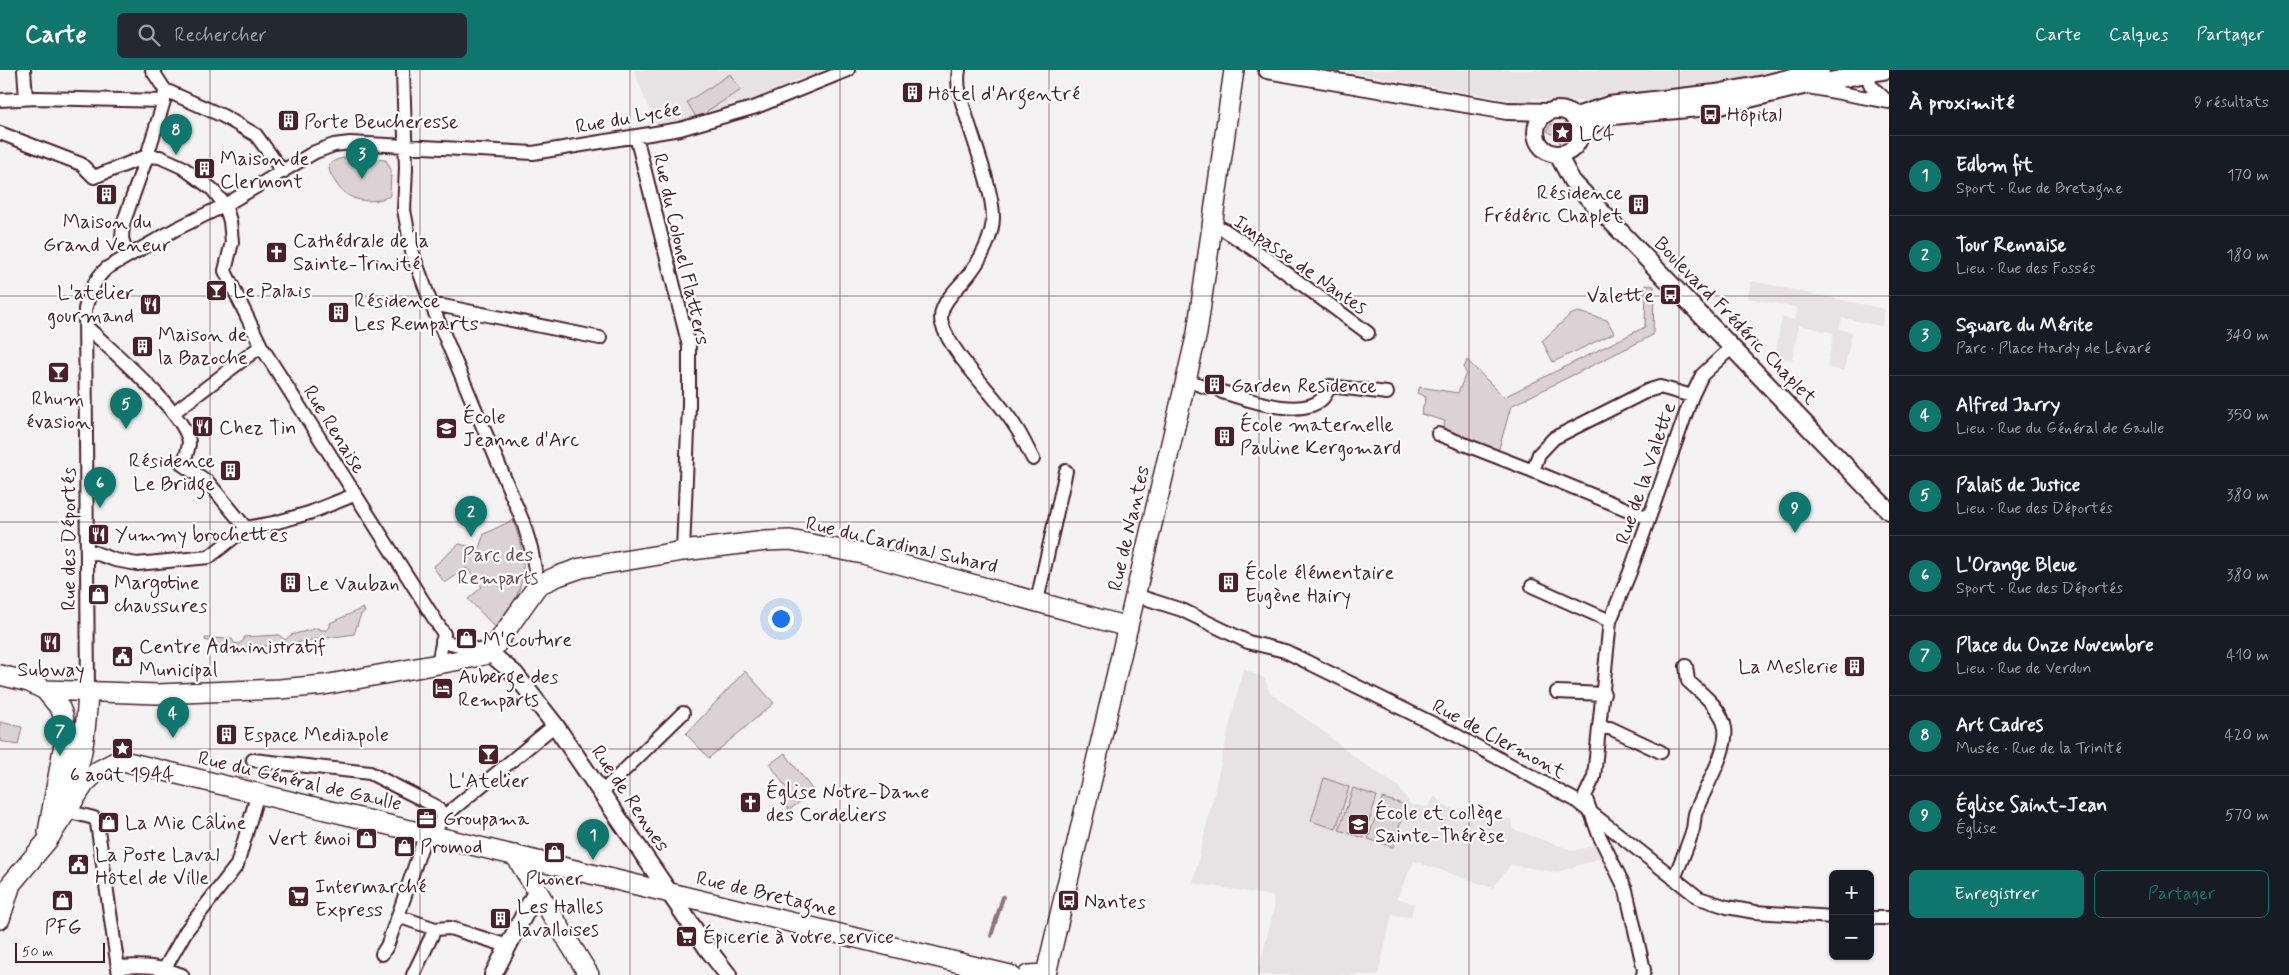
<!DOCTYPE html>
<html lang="fr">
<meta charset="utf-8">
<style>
:root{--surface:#171b24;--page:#242831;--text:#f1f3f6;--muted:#9ea1a6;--line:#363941;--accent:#0f766e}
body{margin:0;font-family:Mynerve,sans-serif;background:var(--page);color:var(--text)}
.controls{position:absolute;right:15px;bottom:15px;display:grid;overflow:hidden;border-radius:8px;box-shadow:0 1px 4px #0004}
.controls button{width:45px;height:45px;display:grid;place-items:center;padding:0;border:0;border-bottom:1px solid var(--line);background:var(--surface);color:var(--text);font:25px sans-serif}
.scale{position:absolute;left:15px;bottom:12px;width:90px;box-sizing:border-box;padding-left:5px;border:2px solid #4a1f2b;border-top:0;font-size:14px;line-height:18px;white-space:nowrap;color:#4a1f2b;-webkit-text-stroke:4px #fff;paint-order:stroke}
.you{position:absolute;left:780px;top:548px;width:18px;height:18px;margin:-12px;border:4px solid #fff;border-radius:50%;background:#1a73e8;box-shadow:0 0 0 8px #1a73e833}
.badge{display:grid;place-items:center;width:32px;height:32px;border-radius:50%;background:var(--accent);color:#fff;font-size:16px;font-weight:700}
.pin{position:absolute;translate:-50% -41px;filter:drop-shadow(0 1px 2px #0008)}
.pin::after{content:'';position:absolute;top:26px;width:18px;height:15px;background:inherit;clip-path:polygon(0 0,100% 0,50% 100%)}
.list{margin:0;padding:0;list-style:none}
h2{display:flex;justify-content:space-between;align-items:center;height:65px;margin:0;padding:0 20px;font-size:21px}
h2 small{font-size:16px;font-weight:400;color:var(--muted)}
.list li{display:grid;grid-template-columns:32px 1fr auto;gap:15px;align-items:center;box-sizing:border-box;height:80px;padding:0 20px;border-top:1px solid var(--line)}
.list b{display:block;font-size:19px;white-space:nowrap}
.list p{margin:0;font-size:16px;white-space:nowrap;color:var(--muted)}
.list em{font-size:16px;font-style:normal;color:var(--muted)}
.actions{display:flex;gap:10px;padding:15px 20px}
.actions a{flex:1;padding:11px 0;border:1px solid var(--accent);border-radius:8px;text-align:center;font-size:18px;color:var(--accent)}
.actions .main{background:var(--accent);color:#fff}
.icon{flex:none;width:28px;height:28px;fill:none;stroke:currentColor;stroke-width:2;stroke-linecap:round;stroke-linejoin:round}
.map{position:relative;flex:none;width:1889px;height:905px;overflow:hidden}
header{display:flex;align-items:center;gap:30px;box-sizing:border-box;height:70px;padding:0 25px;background:var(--accent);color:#fff}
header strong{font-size:24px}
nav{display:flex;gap:28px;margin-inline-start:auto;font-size:18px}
.search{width:350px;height:45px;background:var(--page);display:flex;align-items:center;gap:12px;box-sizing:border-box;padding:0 18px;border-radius:8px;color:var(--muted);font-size:19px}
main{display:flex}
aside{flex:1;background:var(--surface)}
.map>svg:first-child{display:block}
</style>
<header>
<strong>Carte</strong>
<div class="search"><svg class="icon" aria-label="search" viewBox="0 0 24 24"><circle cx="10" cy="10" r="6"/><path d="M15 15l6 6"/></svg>Rechercher</div>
<nav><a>Carte</a><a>Calques</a><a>Partager</a></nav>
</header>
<main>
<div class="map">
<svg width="1889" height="905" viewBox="0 0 1889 905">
<rect width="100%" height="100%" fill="#f4f2f2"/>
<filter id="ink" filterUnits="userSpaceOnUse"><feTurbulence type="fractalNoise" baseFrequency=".02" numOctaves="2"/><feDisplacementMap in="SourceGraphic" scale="10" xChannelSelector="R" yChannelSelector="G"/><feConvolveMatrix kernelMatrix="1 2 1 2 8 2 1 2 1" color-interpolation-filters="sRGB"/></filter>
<g filter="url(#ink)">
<path fill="#e7e2e3" d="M634 0H832L806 10 805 7 788 14V17L749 32 738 36 735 32H732L721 42 655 55Z
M1338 0H1787L1717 14 1598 30 1558 32 1534 28 1529 33Z
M1751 211 1885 239 1882 256 1842 248 1839 259 1852 262 1844 301 1827 297 1834 263 1799 255 1792 290 1775 286 1782 247 1795 250 1798 238 1748 228Z
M1243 599 1264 608 1270 623 1316 656 1361 692 1398 716 1411 735 1428 737 1435 726 1443 735 1475 748 1479 739 1513 750 1512 759 1574 781 1595 775 1601 788 1558 802 1510 795 1493 818 1414 791 1397 828 1414 834 1411 847 1392 845 1378 905H1257L1274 839 1273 826 1193 813Z"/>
<path fill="#dbd2d5" stroke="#927880" d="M730 4 741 20 707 41V44L696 47 687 32Z
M1551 54 1558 57 1570 58 1571 64 1567 73 1561 76 1557 67 1547 61Z
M347 87 386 90 391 100 390 126C371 135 347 132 336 113 332 107 328 101 329 94L336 90Z
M1646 215 1654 216 1653 265 1511 336 1498 382 1442 361 1445 351 1421 344 1426 327 1417 323 1420 317 1458 323 1466 303 1464 298 1467 290 1504 327 1645 257Z
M1578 242 1607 250 1614 263 1553 292 1542 271 1570 245Z
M513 450C530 498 526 518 497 559L468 529 482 517 467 498 445 513 433 497 459 474 479 478 484 464Z
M363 538 365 542 361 544 354 564 281 575 247 577 235 586 227 578 205 570V568L232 569 234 573 239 574 244 570V567L279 565 285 570 291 565 318 558 321 560H327L330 557V553Z
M745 601 774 633 709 688 686 664Z
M0 652 22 657 18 675 0 671Z
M785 683 814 722 789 740 779 725 787 719 770 694Z
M1324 708 1349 717 1336 759 1311 751Z
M1353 718 1377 726 1364 768 1339 760Z
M1382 728 1406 735 1393 777 1368 769Z"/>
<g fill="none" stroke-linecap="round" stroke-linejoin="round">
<path stroke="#8d727a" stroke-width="4" d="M991 866 1003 827"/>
<path stroke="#d2c8ca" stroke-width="12" stroke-dasharray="12 6" stroke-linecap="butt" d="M243 709 248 691 253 690"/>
<defs>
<path id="minor" d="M24 0 26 28
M152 0 165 20
M403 0 406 98 404 140 412 182 432 236 523 452 531 478 538 515
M959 0C956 15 961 30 966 45 974 72 993 121 993 147 993 166 981 189 970 203 960 217 936 234 942 254 952 286 996 325 1015 356 1022 366 1027 378 1033 389
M1859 0 1867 6 1871 16 1887 31
M1808 17 1889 32
M165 20 223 46 256 65 283 102
M0 30 37 28 164 31
M0 63 81 94 94 107 147 86 160 87 182 97 212 119 225 135 230 151 232 172 225 201 261 276 444 564 438 593
M636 66 689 276V336L683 481
M1213 156 1223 159 1265 187 1368 263
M127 186 122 168 123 154 147 86 164 31 165 20
M432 236H443L600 268
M85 255C108 278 185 342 189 372 189 379 185 388 183 395L208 412 246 458
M1186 310 1206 317
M1222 322C1246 329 1301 349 1322 329 1325 326 1328 320 1330 316L1387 323
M173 343 261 276
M1438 364 1533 401
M1648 448 1533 401 1539 384 1554 368 1647 321 1660 317 1692 326
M87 480 115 490 137 494 209 487 246 458 274 453 309 443 354 425
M1532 516 1610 551
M1135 525 1182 540 1248 572 1285 581 1452 663 1575 730 1699 828 1727 837 1755 842 1833 847
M1037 531 1066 401
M442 571 488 582
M88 622 85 239C90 223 94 209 107 198L176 159 225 135 315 82 334 75 350 73 533 83 680 59 756 37 848 0
M1557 622 1604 624
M1600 658H1610L1661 682
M253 690 370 703 435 736 440 741 442 748
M602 722 683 643
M66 741 94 748 97 753 119 905
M439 754 442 748 555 655
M426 763 398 846 435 859 450 858 508 876
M1674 809C1680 793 1688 776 1693 759 1694 754 1694 749 1695 744 1702 722 1729 681 1725 658 1721 637 1702 624 1688 611L1686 596
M1870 848H1889
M382 884 387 876 398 846
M119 897C143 895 160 896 182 905
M161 905 186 861 237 795 258 723
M413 905 435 859
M1643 905 1644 900 1626 820 1599 765 1585 726 1594 707 1610 551 1630 502 1692 326 1702 305 1732 277"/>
<path id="tertiary" d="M1267 0 1507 41 1548 42
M1536 62a22 22 0 1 1 44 0a22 22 0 1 1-44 0Z
M1573 47 1609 35 1716 23 1764 14 1821 0
M1580 64 1599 50 1613 46 1720 36 1803 16 1888 0
M1558 85 1572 111 1889 441
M490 583 515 604 555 655 707 878 728 905
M493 905 536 822"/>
<path id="secondary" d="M0 605 29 612 45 620 60 638 63 645 66 663 48 762
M45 620 158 624 280 619 324 615 476 587 490 583 538 515 558 506 581 498 683 481 766 471 790 470 863 484 1128 557
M64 728C84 698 86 657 88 622
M515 785 589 905
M0 849 11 814 47 771 85 713 98 701 119 690 1010 905
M1046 904 1197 263 1234 0
M1028 905 1046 904"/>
</defs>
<use href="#minor" stroke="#4a1f2b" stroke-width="16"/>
<use href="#tertiary" stroke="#4a1f2b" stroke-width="20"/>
<use href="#secondary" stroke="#4a1f2b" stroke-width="22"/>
<use href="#minor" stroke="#fff" stroke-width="12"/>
<use href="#tertiary" stroke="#fff" stroke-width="16"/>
<use href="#secondary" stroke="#fff" stroke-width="19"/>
</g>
</g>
<path fill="none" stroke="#4a1f2b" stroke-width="1" stroke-opacity="0.55" d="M210 0V905M420 0V905M630 0V905M840 0V905M1049 0V905M1259 0V905M1469 0V905M1679 0V905M0 226H1889M0 452H1889M0 679H1889"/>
<defs>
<symbol id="building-square" viewBox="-11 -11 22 22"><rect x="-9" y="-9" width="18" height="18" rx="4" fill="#4a1f2b" stroke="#fff"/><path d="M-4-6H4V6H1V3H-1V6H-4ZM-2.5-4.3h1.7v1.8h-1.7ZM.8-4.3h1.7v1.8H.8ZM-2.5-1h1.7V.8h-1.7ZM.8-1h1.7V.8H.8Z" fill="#fff"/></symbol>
<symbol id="bus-square" viewBox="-11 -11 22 22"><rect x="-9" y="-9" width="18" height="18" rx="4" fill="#4a1f2b" stroke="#fff"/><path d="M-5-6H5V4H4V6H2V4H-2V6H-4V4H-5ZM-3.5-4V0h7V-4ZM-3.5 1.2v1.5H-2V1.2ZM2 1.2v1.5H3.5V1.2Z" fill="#fff"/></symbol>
<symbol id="sight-square" viewBox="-11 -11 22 22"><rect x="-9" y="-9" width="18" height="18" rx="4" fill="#4a1f2b" stroke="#fff"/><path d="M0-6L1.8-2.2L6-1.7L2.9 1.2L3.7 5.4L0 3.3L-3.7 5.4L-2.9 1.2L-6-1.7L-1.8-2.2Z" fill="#fff"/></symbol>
<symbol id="church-square" viewBox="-11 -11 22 22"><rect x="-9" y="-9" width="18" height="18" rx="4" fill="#4a1f2b" stroke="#fff"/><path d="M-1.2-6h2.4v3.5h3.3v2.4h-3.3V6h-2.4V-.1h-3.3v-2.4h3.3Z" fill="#fff"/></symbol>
<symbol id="bar-square" viewBox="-11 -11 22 22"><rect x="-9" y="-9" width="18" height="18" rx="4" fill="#4a1f2b" stroke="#fff"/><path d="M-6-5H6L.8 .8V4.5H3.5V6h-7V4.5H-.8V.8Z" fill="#fff"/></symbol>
<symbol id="restaurant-square" viewBox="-11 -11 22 22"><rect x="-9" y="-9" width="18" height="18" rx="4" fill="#4a1f2b" stroke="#fff"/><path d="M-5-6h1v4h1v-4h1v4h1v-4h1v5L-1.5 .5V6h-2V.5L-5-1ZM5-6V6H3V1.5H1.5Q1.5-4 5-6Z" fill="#fff"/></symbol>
<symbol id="school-square" viewBox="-11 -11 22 22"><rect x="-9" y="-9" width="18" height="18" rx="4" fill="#4a1f2b" stroke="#fff"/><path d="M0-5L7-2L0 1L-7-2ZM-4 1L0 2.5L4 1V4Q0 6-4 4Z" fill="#fff"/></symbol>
<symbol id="shop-square" viewBox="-11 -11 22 22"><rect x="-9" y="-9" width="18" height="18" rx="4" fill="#4a1f2b" stroke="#fff"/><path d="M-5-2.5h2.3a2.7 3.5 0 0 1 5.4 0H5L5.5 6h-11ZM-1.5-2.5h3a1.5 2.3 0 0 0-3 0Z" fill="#fff"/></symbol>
<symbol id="civic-square" viewBox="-11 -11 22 22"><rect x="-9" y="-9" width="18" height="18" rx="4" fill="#4a1f2b" stroke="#fff"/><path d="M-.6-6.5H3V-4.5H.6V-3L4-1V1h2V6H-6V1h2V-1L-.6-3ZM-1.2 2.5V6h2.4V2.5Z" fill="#fff"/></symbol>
<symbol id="hotel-square" viewBox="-11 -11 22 22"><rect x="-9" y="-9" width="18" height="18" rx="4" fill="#4a1f2b" stroke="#fff"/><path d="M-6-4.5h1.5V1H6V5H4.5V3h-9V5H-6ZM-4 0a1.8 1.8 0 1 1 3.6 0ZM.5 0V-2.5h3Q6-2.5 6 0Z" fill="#fff"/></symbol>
<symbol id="office-square" viewBox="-11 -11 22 22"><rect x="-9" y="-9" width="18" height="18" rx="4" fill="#4a1f2b" stroke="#fff"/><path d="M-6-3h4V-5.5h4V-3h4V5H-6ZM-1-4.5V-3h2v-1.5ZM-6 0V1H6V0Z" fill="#fff"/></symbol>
<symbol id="supermarket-square" viewBox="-11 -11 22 22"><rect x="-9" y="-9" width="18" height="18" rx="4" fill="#4a1f2b" stroke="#fff"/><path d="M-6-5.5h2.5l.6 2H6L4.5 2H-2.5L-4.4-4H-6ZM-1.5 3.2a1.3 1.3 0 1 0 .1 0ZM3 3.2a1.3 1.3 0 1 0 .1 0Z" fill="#fff"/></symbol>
</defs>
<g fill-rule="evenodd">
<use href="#building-square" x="900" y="10" width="25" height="25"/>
<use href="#bus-square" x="1698" y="32" width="25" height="25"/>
<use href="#building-square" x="276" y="38" width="25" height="25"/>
<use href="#sight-square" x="1550" y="50" width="25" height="25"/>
<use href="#building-square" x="192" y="86" width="25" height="25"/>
<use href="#building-square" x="94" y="112" width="25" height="25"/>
<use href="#building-square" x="1626" y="122" width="25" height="25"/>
<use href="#church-square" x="264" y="170" width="25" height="25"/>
<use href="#bar-square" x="204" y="208" width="25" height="25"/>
<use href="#bus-square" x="1658" y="212" width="25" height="25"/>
<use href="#restaurant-square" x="138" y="222" width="25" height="25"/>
<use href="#building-square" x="326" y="230" width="25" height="25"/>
<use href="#building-square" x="130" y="264" width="25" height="25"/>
<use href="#bar-square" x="46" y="290" width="25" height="25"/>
<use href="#building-square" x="1202" y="302" width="25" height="25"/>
<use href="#restaurant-square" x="190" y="344" width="25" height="25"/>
<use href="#school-square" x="434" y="346" width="25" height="25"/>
<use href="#building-square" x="1212" y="354" width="25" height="25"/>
<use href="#building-square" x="218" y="388" width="25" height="25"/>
<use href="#restaurant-square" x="86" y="452" width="25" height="25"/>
<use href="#building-square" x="278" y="500" width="25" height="25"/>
<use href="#building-square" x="1216" y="500" width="25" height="25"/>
<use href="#shop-square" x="86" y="512" width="25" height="25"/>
<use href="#shop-square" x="454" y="556" width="25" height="25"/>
<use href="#restaurant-square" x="38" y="560" width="25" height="25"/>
<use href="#civic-square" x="110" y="574" width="25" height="25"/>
<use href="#building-square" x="1842" y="584" width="25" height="25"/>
<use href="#hotel-square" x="430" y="606" width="25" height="25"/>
<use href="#building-square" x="214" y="652" width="25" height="25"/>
<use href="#sight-square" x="110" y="666" width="25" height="25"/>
<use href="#bar-square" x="476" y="672" width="25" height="25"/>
<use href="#church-square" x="738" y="720" width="25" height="25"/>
<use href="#office-square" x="414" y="736" width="25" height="25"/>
<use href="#shop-square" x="96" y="740" width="25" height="25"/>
<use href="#school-square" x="1346" y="742" width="25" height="25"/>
<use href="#shop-square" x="354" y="756" width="25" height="25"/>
<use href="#shop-square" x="392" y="764" width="25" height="25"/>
<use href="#shop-square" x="542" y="770" width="25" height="25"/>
<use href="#civic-square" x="66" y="782" width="25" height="25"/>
<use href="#supermarket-square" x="286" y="814" width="25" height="25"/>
<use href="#shop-square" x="50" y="818" width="25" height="25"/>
<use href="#bus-square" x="1056" y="818" width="25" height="25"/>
<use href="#building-square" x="488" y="836" width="25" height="25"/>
<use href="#supermarket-square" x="674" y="854" width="25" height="25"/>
</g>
<g text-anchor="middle" stroke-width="4.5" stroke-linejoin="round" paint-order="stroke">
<g font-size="20" fill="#4a1f2b" stroke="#fff" text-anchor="start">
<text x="928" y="30">Hôtel d'Argentré</text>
<text x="1727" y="51">Hôpital</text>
<text x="304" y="58">Porte Beucheresse</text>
<text x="1579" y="70">LC4</text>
<text x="220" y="95">Maison de<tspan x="220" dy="23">Clermont</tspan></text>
<text x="1623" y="129" text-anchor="end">Résidence<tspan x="1623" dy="23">Frédéric Chaplet</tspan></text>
<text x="107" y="158" text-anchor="middle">Maison du<tspan x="107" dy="23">Grand Veneur</tspan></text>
<text x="293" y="177">Cathédrale de la<tspan x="293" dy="23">Sainte-Trinité</tspan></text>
<text x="233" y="227">Le Palais</text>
<text x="134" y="229" text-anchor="end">L'atelier<tspan x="134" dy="23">gourmand</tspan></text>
<text x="1654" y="232" text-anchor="end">Valette</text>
<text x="354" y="237">Résidence<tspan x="354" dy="23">Les Remparts</tspan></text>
<text x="158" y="271">Maison de<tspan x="158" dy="23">la Bazoche</tspan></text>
<text x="1231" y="322">Garden Residence</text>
<text x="58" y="335" text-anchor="middle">Rhum<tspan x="58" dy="23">évasion</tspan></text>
<text x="463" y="353">École<tspan x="463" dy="23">Jeanne d'Arc</tspan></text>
<text x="1240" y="361">École maternelle<tspan x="1240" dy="23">Pauline Kergomard</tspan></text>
<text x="219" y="364">Chez Tin</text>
<text x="215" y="397" text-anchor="end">Résidence<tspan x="215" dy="23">Le Bridge</tspan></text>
<text x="115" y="471">Yummy brochettes</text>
<text x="1245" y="509">École élémentaire<tspan x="1245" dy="23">Eugène Hairy</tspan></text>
<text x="114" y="519">Margotine<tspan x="114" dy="23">chaussures</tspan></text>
<text x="307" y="520">Le Vauban</text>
<text x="483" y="576">M'Couture</text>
<text x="139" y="583">Centre Administratif<tspan x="139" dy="23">Municipal</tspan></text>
<text x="1838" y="603" text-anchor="end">La Meslerie</text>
<text x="51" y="606" text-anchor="middle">Subway</text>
<text x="458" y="613">Auberge des<tspan x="458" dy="23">Remparts</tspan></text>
<text x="243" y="671">Espace Mediapole</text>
<text x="122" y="711" text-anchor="middle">6 août 1944</text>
<text x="489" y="717" text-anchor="middle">L'Atelier</text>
<text x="766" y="728">Église Notre-Dame<tspan x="766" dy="23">des Cordeliers</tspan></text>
<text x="1375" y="749">École et collège<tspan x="1375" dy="23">Sainte-Thérèse</tspan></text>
<text x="443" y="755">Groupama</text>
<text x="125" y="759">La Mie Câline</text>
<text x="351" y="775" text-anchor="end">Vert émoi</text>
<text x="420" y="783">Promod</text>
<text x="95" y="791">La Poste Laval<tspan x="95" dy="23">Hôtel de Ville</tspan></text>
<text x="554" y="815" text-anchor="middle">Phoner</text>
<text x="315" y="823">Intermarché<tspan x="315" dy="23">Express</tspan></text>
<text x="1084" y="838">Nantes</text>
<text x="517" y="843">Les Halles<tspan x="517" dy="23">lavalloises</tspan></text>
<text x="63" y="863" text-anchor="middle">PFG</text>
<text x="703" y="873">Épicerie à votre service</text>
</g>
<g font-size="20" fill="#4a1f2b" stroke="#fff">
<text transform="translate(628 47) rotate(-10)" y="7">Rue du Lycée</text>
<text transform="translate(682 179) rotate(77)" y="7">Rue du Colonel Flatters</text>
<text transform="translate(1301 194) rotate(35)" y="7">Impasse de Nantes</text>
<text transform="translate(1736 250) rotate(46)" y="7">Boulevard Frédéric Chaplet</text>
<text transform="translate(335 359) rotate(58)" y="7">Rue Renaise</text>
<text transform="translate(1645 403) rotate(-71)" y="7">Rue de la Valette</text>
<text transform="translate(1128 458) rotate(-77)" y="7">Rue de Nantes</text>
<text transform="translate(68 469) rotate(-90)" y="7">Rue des Déportés</text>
<text transform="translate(902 474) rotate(13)" y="7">Rue du Cardinal Suhard</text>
<text transform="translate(1499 668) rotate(28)" y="7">Rue de Clermont</text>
<text transform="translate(300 710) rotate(13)" y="7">Rue du Général de Gaulle</text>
<text transform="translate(631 728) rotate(56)" y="7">Rue de Rennes</text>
<text transform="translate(767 823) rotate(13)" y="7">Rue de Bretagne</text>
</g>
<g font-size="20" fill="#6e4c56" stroke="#fff">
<text x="498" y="491">Parc des<tspan x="498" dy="23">Remparts</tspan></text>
</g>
</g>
</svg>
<div class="controls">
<button>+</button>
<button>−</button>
</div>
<div class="scale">50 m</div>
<div class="you"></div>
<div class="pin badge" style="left:593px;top:790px">1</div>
<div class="pin badge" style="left:471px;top:467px">2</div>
<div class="pin badge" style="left:362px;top:109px">3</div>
<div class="pin badge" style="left:173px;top:668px">4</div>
<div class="pin badge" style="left:126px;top:359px">5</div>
<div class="pin badge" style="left:100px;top:438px">6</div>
<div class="pin badge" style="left:60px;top:686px">7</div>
<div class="pin badge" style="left:176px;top:85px">8</div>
<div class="pin badge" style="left:1795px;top:463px">9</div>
</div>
<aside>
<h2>À proximité<small>9 résultats</small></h2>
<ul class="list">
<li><span class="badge">1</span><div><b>Edbm fit</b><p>Sport · Rue de Bretagne</p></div><em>170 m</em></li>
<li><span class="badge">2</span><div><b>Tour Rennaise</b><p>Lieu · Rue des Fossés</p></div><em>180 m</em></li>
<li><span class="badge">3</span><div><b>Square du Mérite</b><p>Parc · Place Hardy de Lévaré</p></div><em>340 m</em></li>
<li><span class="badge">4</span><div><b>Alfred Jarry</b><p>Lieu · Rue du Général de Gaulle</p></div><em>350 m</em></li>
<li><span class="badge">5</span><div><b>Palais de Justice</b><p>Lieu · Rue des Déportés</p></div><em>380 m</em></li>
<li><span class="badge">6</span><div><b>L'Orange Bleue</b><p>Sport · Rue des Déportés</p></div><em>380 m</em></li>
<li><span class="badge">7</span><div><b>Place du Onze Novembre</b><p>Lieu · Rue de Verdun</p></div><em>410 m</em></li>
<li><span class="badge">8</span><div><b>Art Cadres</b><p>Musée · Rue de la Trinité</p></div><em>420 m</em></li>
<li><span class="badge">9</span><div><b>Église Saint-Jean</b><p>Église</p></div><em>570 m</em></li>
</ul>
<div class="actions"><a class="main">Enregistrer</a><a>Partager</a></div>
</aside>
</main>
